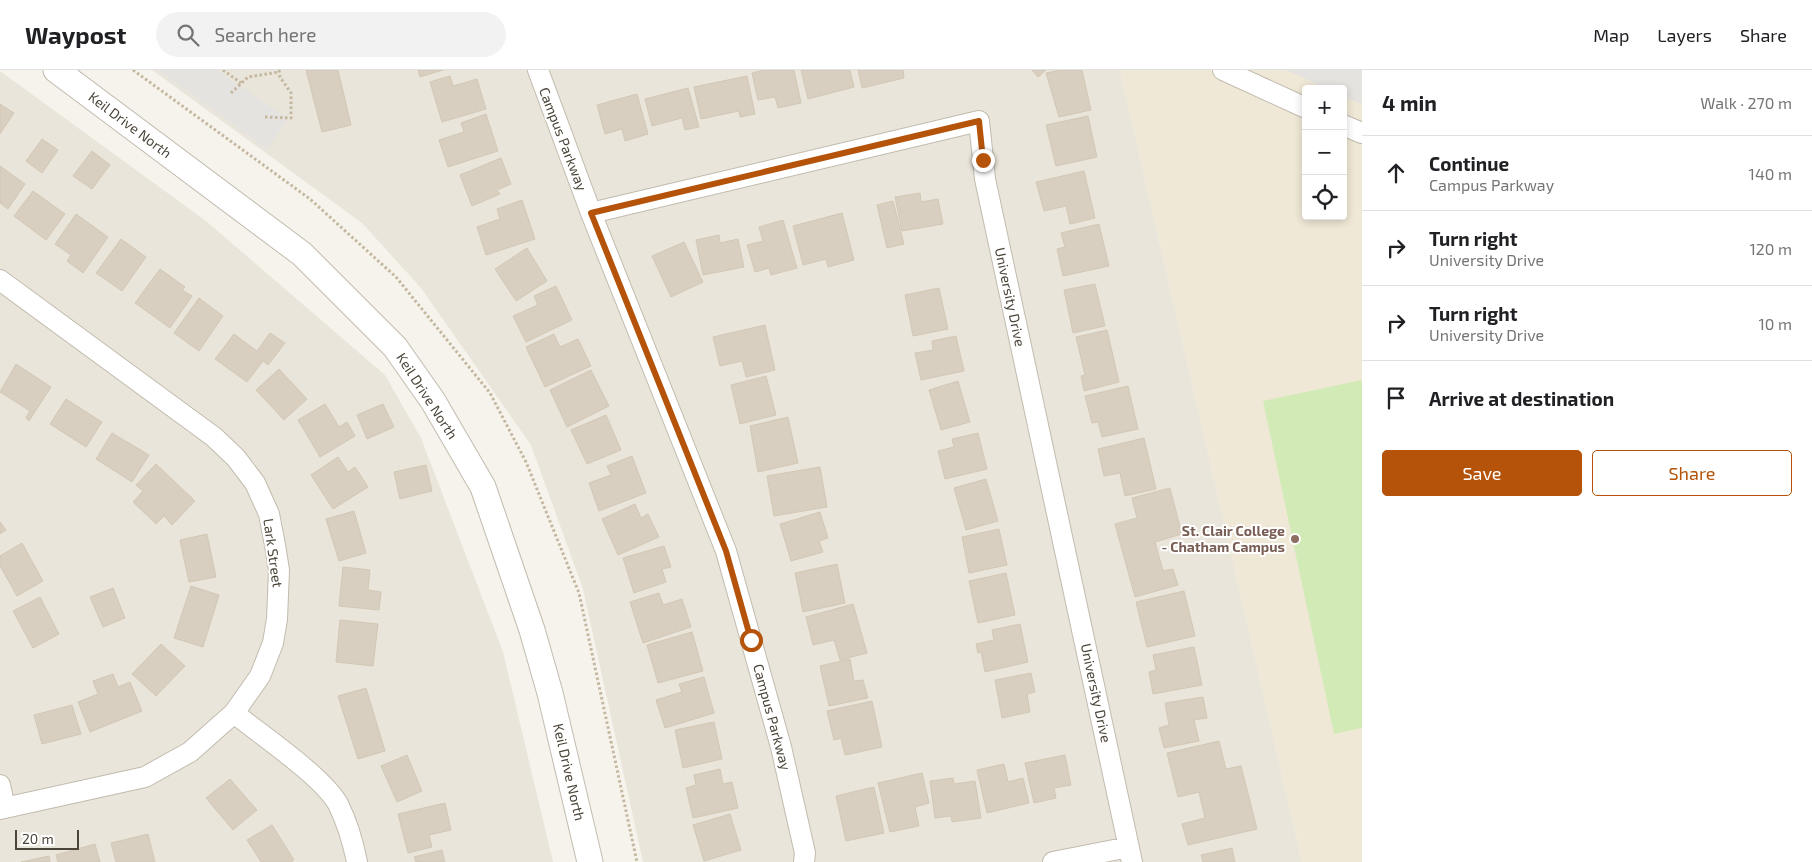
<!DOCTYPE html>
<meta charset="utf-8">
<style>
:root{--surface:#fff;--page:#f2f2f2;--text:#202124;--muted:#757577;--line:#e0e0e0;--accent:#b45309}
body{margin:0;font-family:"Exo 2",sans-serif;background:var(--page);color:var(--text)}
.controls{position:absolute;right:15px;top:15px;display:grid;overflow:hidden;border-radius:5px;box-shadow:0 2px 8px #0003}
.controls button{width:45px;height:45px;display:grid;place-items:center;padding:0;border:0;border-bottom:1px solid var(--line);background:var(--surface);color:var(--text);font:25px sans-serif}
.scale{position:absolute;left:15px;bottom:12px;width:64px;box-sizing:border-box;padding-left:5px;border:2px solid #4b4439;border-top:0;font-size:14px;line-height:18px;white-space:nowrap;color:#4b4439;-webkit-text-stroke:4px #fff;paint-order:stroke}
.stop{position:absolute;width:15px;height:15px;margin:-11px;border:4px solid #b45309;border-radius:50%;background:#fff}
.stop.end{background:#b45309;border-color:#fff;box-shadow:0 1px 5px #0008}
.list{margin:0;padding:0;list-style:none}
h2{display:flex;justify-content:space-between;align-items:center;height:65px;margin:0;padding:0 20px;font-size:21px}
h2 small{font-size:16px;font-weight:400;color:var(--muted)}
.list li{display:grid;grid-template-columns:32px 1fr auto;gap:15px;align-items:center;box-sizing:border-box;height:75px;padding:0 20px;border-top:1px solid var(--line)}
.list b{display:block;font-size:19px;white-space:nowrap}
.list p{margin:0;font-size:16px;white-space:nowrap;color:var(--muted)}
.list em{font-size:16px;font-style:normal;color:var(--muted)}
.actions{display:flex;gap:10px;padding:15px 20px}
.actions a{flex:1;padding:11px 0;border:1px solid var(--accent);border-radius:5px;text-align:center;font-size:18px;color:var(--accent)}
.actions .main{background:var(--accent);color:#fff}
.icon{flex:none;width:28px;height:28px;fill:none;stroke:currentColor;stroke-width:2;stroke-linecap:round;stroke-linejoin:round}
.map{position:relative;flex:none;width:1362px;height:792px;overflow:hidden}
header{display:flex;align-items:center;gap:30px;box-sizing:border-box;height:70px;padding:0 25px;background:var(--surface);border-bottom:1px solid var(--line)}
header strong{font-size:24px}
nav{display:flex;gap:28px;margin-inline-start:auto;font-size:18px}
.search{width:350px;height:45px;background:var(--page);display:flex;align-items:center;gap:12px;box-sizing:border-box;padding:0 18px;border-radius:28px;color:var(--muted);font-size:19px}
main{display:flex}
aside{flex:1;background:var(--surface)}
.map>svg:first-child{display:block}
</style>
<header>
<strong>Waypost</strong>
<div class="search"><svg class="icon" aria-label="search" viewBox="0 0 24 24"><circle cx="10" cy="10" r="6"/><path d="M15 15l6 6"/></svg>Search here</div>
<nav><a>Map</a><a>Layers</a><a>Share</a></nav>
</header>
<main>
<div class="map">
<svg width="1362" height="792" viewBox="0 0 1362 792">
<rect width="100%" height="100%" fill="#f6f3ec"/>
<path fill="#eae5da" d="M152 0H1120L1302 792H643L583 519 531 375 421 218 362 153Z
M0 1 206 151 385 305 421 368 503 582 553 792H0Z"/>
<path fill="#efe8d6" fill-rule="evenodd" d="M1120 0H1362V792H1302ZM1306 19H1343V146H1306Z"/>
<path fill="#d2eab5" d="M1362 310V658L1334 664 1263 331Z"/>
<path fill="#e5e3e0" d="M158 0H217L288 49 267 79Z
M1286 0H1362V34L1343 26V19H1328Z"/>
<path fill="#d8cfc1" stroke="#d3c7b4" d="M306 0H338L351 55 322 62Z
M418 0H443L420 7Z
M764 0H794L801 33 778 38 775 27 758 30 752 3Z
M801 0H850L854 17 808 29Z
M858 0H903L904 8 862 18Z
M1032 0H1046L1038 7Z
M1061 0H1082L1091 40 1059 47 1046 3Z
M450 6 453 16 477 9 486 39 442 52 430 12Z
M747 6 755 44 740 47 739 41 701 49 694 17Z
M688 18 699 57 685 60 682 48 652 56 645 29Z
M637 24 648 64 625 71 622 59 605 64 597 35Z
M0 34 14 43 0 64Z
M486 44 498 81 448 97 439 70 464 62 461 53Z
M1088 46 1097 87 1056 96 1046 55Z
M42 69 58 80 42 103 26 91Z
M92 81 110 95 92 119 73 106Z
M501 88 511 114 497 120 500 124 472 136 460 105Z
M0 96 25 114 8 139 0 133Z
M1084 101 1095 148 1070 154 1066 136 1044 141 1036 112Z
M33 121 65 144 46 170 14 146Z
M920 123 921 132 938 129 943 154 902 161 895 127Z
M522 130 535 169 486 185 477 157 500 149 497 139Z
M893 131 904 174 887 178 877 135Z
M842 143 854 190 828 197 826 189 803 195 793 156Z
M76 144 108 167 83 203 67 191 71 185 55 174Z
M783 150 797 198 771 205 769 198 755 202 747 175 763 171 759 157Z
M1099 154 1109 196 1063 206 1057 179 1065 177 1061 163Z
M719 165 720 173 738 169 744 197 703 205 696 170Z
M121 169 146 187 122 221 96 203Z
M684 172 703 212 671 227 652 186Z
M527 178 547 211 516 231 495 199Z
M160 199 185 217 182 220 192 226 170 258 135 233Z
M1095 214 1105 256 1073 263 1064 220Z
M556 216 572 250 526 272 513 246 538 235 534 226Z
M939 218 948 259 913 266 905 225Z
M199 228 223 246 199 281 174 263Z
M765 255 775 300 746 307 742 291 720 296 713 267Z
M1107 260 1119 312 1084 321 1081 306 1085 305 1076 267Z
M270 263 285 273 268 295 263 291 247 312 215 289 234 264 257 281Z
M554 264 560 277 578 269 591 296 545 317 526 277Z
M956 266 964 301 921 310 915 283 933 280 932 271Z
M16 294 51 317 29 351 26 348 30 341 0 322Z
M279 299 307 329 284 350 256 320Z
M591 300 609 336 567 357 550 320Z
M766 306 776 345 740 354 731 315Z
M958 311 970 352 941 360 929 320Z
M1128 316 1138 359 1102 367 1098 352 1092 353 1085 326Z
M66 329 102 352 86 377 50 354Z
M325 334 339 357 347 352 355 366 320 387 298 350Z
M383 334 394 357 367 369 357 345Z
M606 345 621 380 587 394 571 360Z
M788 347 798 393 758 402 750 356Z
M112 363 149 385 132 412 96 389Z
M978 363 987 399 945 409 938 381 954 377 952 369Z
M1144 368 1156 419 1125 426 1120 403 1104 406 1098 379Z
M632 386 646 423 599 441 589 413 611 405 607 396Z
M338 387 348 402 355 397 368 417 333 439 311 405Z
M156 394 195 431 172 455 164 446 156 454 133 432 143 421 136 415Z
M426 395 432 421 400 429 394 402Z
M820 397 827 437 774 446 767 406Z
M986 409 998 451 966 460 954 418Z
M1170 418 1182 464 1155 472 1163 501 1173 499 1178 515 1135 527 1115 454 1137 448 1132 428Z
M635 434 641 448 648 444 659 467 618 485 602 449Z
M354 441 366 483 339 491 326 449Z
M820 442 828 468 819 471 823 482 791 491 780 454Z
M0 452 6 460 0 464Z
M999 459 1007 495 969 503 962 467Z
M207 464 216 507 189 512 180 470Z
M22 473 43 511 17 526 0 496V486Z
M664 476 671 497 662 499 666 512 634 523 623 488Z
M837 494 845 533 803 542 795 503Z
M343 497 370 500 368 520 381 522 379 540 339 536Z
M1006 503 1015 545 978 553 969 511Z
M191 516 219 525 203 577 174 568Z
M113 518 125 548 103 557 90 527Z
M1184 521 1195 566 1147 577 1136 532Z
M659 523 663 535 682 529 691 557 643 573 630 532Z
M40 527 59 564 33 578 13 541Z
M853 534 867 583 840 590 834 570 813 575 806 547Z
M340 550 378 554 373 596 336 592Z
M1020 554 1028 592 985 602 981 582 978 583 976 574 994 570 992 560Z
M692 562 703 601 658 613 647 575Z
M161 574 185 596 156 626 132 604Z
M1194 577 1202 615 1153 624 1149 602 1156 600 1153 585Z
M850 589 854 611 863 610 868 628 829 636 820 596Z
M1031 603 1035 622 1027 624 1030 642 1002 648 995 610Z
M113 604 118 617 130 612 142 641 90 662 78 632 98 624 93 611Z
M704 607 714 643 665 658 656 630 682 622 679 614Z
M366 618 385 681 358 689 338 626Z
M1203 627 1207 648 1194 650 1199 671 1164 678 1159 658 1169 655 1165 633Z
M872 631 882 677 845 685 841 668 834 670 827 641Z
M72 635 81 664 42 674 34 645Z
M714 652 722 689 683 698 675 660Z
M1219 671 1226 699 1241 696 1257 759 1188 775 1182 754 1205 748 1199 722 1178 727 1167 683Z
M407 685 422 721 397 732 381 696Z
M1065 685 1071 715 1054 718 1056 728 1034 733 1025 693Z
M1004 694 1008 712 1023 708 1029 733 987 743 977 700Z
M720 699 723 714 732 712 738 738 693 748 686 718 696 715 694 705Z
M922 703 929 733 915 737 919 756 890 762 878 713Z
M953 708 954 714 975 711 981 748 952 752 951 746 935 748 930 711Z
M230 709 257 740 233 760 206 728Z
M874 717 884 763 846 771 836 726Z
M445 733 451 760 429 765 432 777 408 783 398 744Z
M730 744 741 780 704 791 693 755Z
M272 755 294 790 291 792H261L247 770Z
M148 764 155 792H116L111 773Z
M95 774 100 792H58L56 785Z
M1232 778 1235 792H1203L1201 785Z
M442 780 445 792H416L414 787Z
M49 786 50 792H21Z"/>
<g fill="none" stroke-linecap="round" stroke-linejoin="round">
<defs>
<path id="minor" d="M538 0 591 143 726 481 781 677 805 783 804 792
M1223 0 1306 38
M1343 55 1362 63
M591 143 979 51 985 109 1132 792
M0 210 214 367 236 388 255 413 269 444 275 475 279 500 277 549 273 573 260 606 234 643 190 682 145 707 0 739
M234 643C261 665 322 706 338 734 347 752 353 772 357 792
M0 715 5 738
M1053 792 1129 777"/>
<path id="tertiary" d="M56 0 302 184 395 277 433 331 483 417 532 560 550 623 590 792"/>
</defs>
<use href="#minor" stroke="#c2bbae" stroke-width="22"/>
<use href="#tertiary" stroke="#c2bbae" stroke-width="27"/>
<path stroke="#c4b79f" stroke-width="3" stroke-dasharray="2.5 2.5" stroke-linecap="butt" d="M133 0 310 129 396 207 490 323 526 392 579 523 637 792
M223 0 241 13
M231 23 248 7 279 2
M265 47 291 48V23L280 7 279 0"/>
<use href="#minor" stroke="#fff" stroke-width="20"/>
<use href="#tertiary" stroke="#fff" stroke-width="25"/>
</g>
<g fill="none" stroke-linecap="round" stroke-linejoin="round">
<path stroke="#b45309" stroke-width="6" d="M751 570 726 481 591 143 979 51 983 90"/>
</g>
<circle fill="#8d6e63" stroke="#fff" stroke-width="2" cx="1295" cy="469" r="5"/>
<g text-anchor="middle" stroke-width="4" stroke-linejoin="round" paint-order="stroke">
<g font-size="14" fill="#4b4439" stroke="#fff">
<text transform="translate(130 55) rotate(37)" y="5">Keil Drive North</text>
<text transform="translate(563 69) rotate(69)" y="5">Campus Parkway</text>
<text transform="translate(1010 227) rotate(78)" y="5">University Drive</text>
<text transform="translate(427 326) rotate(57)" y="5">Keil Drive North</text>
<text transform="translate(273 483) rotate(82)" y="5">Lark Street</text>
<text transform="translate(1096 623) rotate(78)" y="5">University Drive</text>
<text transform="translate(772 647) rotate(75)" y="5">Campus Parkway</text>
<text transform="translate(569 702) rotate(77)" y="5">Keil Drive North</text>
</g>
<g font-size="14" font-weight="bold" fill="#785e54" stroke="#fff" text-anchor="end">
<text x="1285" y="466">St. Clair College<tspan x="1285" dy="16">- Chatham Campus</tspan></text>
</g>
</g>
</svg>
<div class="controls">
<button>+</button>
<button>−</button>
<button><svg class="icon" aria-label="locate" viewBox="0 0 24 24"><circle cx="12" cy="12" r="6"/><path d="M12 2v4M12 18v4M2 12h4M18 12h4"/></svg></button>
</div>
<div class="scale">20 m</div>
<div class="stop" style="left:751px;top:570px"></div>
<div class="stop end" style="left:983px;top:90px"></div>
</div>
<aside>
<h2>4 min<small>Walk · 270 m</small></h2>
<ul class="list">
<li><svg class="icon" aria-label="ahead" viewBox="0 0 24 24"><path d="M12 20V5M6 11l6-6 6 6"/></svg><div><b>Continue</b><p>Campus Parkway</p></div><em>140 m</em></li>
<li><svg class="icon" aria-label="right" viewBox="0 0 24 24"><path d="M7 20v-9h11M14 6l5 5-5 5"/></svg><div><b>Turn right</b><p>University Drive</p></div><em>120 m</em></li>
<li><svg class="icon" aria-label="right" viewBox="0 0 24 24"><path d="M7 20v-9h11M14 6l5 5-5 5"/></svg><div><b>Turn right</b><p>University Drive</p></div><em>10 m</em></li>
<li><svg class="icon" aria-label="arrive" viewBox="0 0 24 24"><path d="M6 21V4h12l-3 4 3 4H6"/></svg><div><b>Arrive at destination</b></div></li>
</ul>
<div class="actions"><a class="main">Save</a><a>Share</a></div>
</aside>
</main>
